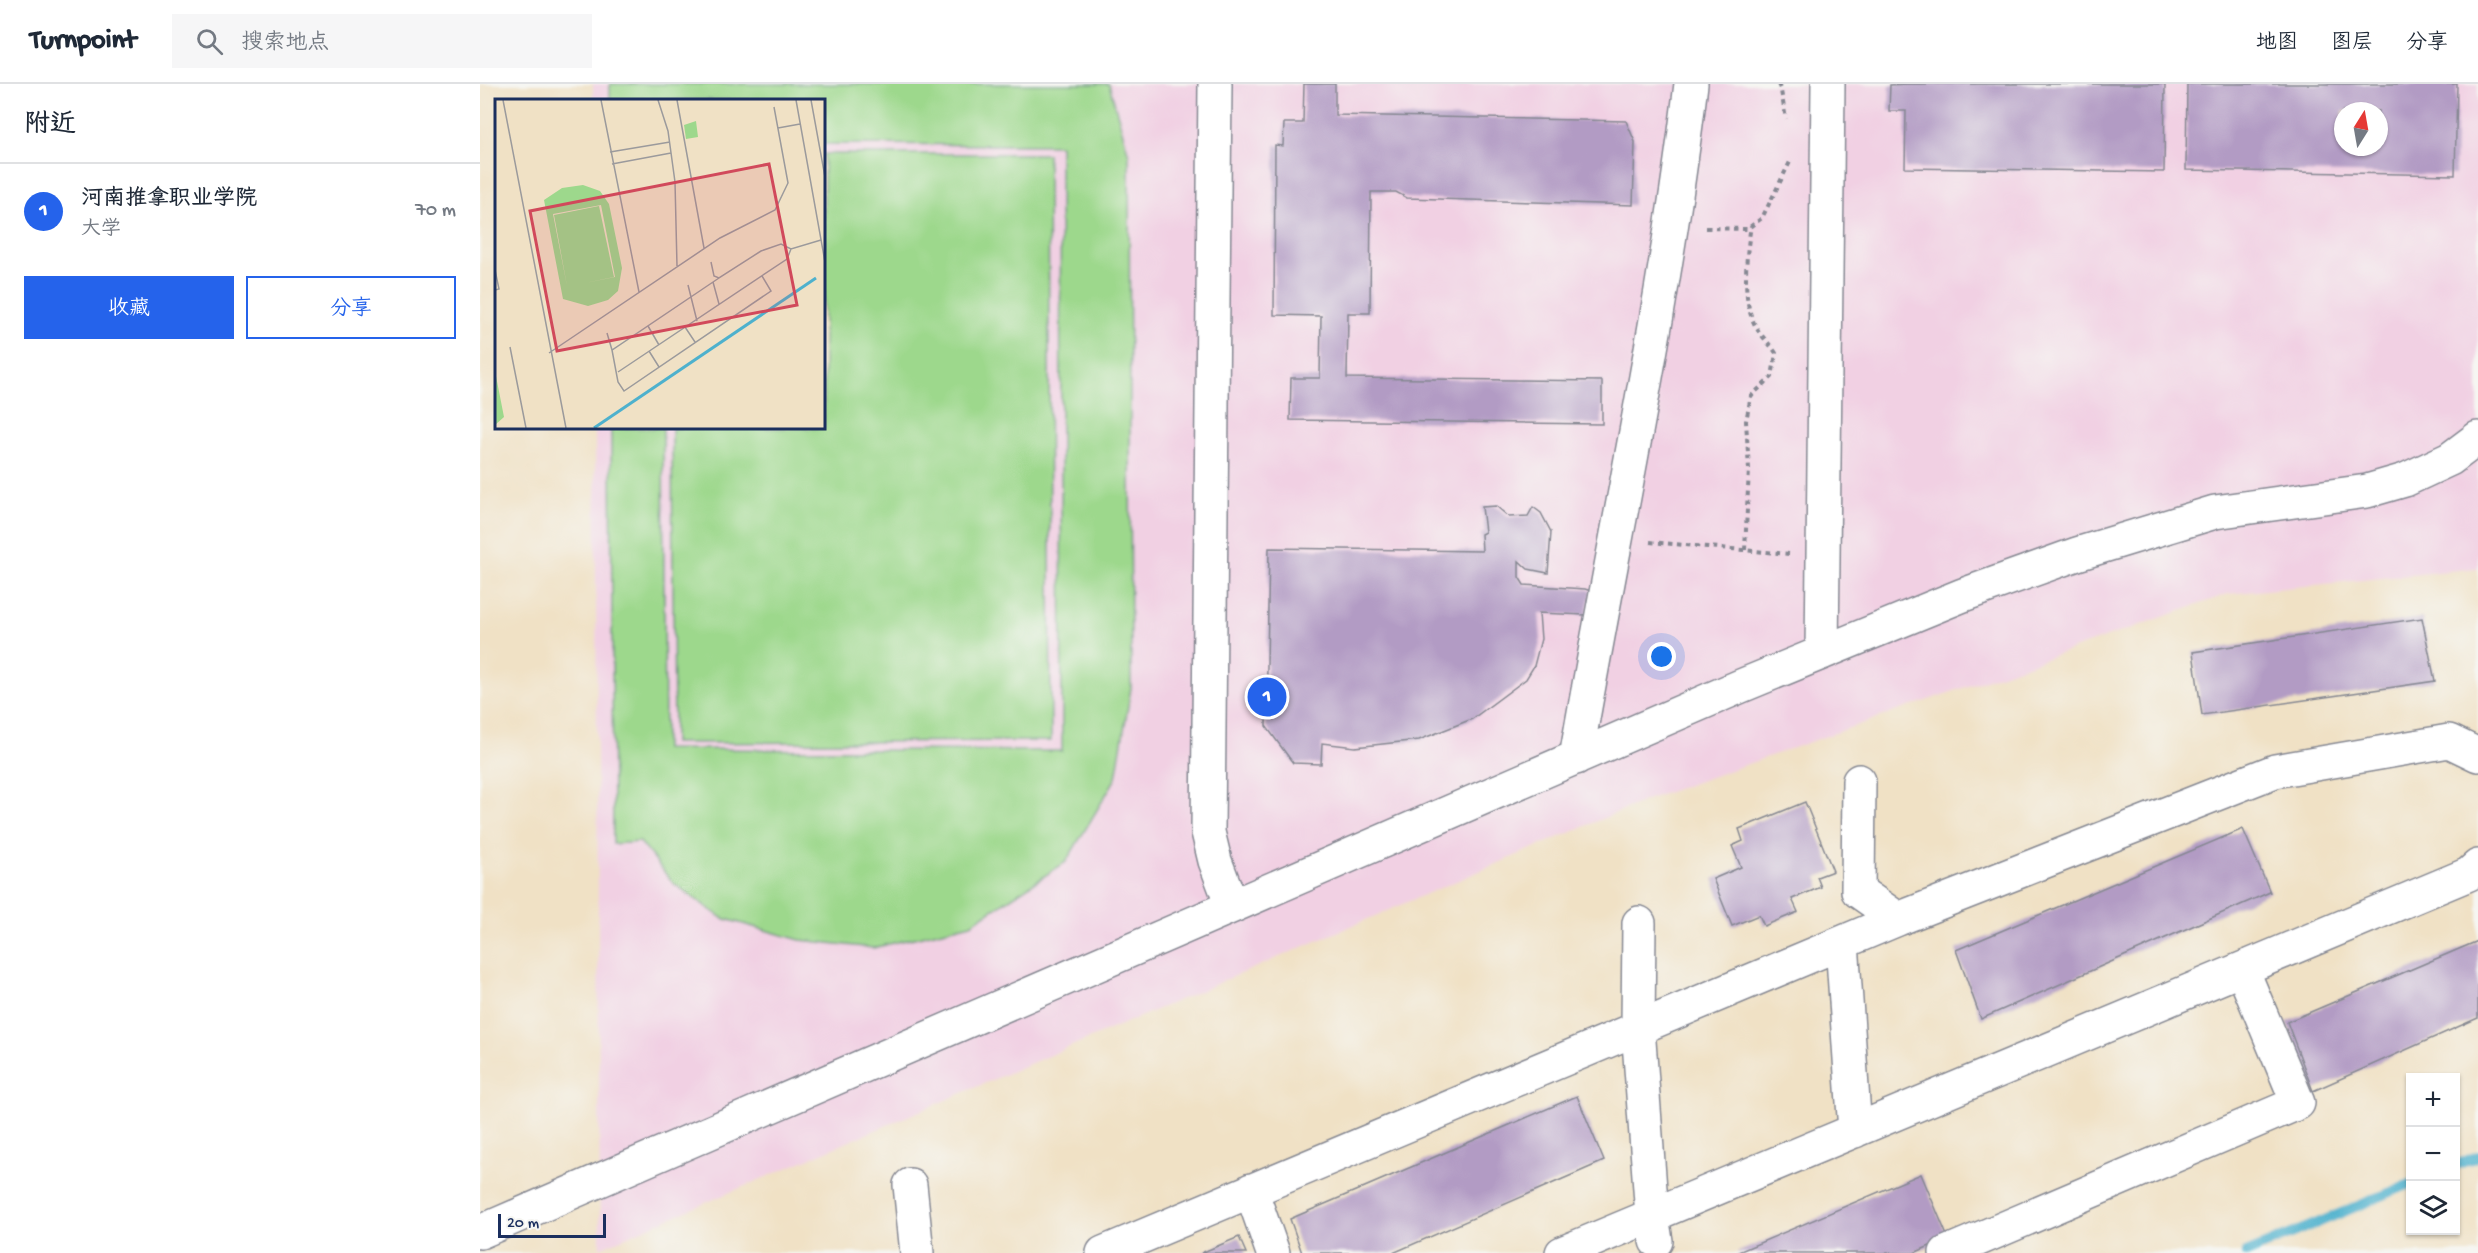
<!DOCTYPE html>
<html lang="zh">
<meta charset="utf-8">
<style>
:root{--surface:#fff;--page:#f6f6f7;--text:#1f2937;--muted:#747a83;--line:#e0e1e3;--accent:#2563eb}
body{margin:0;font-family:"Gochi Hand","LXGW WenKai TC",sans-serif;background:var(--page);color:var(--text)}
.controls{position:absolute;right:18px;bottom:18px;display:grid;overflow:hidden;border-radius:0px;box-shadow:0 2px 4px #0004}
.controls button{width:54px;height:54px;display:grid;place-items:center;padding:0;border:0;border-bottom:2px solid var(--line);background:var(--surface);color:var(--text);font:30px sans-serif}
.compass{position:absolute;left:1854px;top:18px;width:54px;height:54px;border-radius:50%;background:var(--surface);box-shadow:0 2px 4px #0004;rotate:11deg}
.scale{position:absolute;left:18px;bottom:15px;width:108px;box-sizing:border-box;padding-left:6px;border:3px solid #1b2f5e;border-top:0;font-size:16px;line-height:21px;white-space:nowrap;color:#1b2f5e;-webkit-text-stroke:4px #f6f6f2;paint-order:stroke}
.you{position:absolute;left:1182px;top:573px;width:21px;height:21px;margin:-15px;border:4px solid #fff;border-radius:50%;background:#1a73e8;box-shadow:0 0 0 9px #1a73e833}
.badge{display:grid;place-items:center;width:39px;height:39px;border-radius:50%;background:var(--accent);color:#fff;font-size:20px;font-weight:700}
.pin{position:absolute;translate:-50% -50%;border:3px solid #fff;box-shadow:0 2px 6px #0006}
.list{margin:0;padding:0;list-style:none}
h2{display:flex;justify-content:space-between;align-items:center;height:78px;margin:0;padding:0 24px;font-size:26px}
h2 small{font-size:20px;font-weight:400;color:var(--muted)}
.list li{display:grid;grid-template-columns:39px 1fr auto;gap:18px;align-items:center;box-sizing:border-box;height:96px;padding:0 24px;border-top:2px solid var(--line)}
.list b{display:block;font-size:22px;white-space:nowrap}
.list p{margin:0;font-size:20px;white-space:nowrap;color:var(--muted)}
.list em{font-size:20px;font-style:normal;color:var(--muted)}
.actions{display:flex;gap:12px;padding:18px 24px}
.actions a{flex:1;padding:14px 0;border:2px solid var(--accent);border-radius:0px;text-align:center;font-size:21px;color:var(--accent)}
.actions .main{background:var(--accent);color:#fff}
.icon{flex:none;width:33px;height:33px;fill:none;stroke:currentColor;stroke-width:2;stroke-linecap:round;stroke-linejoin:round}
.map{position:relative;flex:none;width:1998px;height:1169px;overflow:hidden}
header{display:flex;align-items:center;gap:36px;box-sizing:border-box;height:84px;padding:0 30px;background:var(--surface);border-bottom:2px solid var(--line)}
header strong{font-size:28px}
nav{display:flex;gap:33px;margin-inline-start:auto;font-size:21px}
.search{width:420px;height:54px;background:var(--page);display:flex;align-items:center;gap:15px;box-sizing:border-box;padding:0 21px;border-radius:0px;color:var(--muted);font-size:22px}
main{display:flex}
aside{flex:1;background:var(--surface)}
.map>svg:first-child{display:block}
</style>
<header>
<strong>Turnpoint</strong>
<div class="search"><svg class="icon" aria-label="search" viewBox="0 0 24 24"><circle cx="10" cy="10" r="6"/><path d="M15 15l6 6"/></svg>搜索地点</div>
<nav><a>地图</a><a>图层</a><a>分享</a></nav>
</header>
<main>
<aside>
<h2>附近<small></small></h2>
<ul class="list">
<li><span class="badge">1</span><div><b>河南推拿职业学院</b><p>大学</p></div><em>70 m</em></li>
</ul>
<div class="actions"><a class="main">收藏</a><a>分享</a></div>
</aside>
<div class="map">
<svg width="1998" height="1169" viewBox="0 0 1998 1169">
<rect width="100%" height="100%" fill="#f6f6f2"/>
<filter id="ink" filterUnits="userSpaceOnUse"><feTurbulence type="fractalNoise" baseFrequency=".0167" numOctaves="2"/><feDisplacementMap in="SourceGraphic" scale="12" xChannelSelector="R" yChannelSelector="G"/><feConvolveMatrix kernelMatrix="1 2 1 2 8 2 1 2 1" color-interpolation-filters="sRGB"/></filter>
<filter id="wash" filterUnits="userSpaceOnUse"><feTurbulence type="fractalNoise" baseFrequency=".008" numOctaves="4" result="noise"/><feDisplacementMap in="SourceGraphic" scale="24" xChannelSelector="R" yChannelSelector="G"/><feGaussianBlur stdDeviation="1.35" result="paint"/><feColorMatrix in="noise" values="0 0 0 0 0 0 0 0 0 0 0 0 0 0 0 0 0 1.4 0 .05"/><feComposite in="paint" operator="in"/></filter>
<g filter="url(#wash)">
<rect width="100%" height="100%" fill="#f0e1c5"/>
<path fill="#f1d0e3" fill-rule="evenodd" d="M113 0H1998V484L1748 510 1166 716 120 1164 115 344H344V16H113ZM1863 27H1899V63H1863Z"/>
<path fill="#9dd88c" stroke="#5c8475" stroke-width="1.5" d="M130 0H629L649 71 651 604 636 694 586 778 491 840 393 864 320 856 242 834 193 799 160 758 133 760 131 344H183L185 665 582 667 580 61 344 60V16H130Z
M344 70H568L571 657 194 659 192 344H344Z"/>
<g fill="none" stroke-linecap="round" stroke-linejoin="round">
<path stroke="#4eb1cd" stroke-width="10" d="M1976 1081 1998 1072
M1766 1169 1930 1100"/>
</g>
<g id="blocks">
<path fill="#b29bc4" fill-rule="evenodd" d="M824 0H855V31L1146 37 1155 58 1153 121 927 114 916 108H891L890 229H868L867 294 1122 297V340L810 336 811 294H840L841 232 794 231 795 61 803 62 804 39H823Z
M1426 0H1685L1684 88 1425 84 1426 27H1409L1410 1Z
M1707 0H1977L1975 91 1706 86ZM1863 27H1899V63H1863Z
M1016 422 1029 433 1048 432 1053 423 1061 429 1071 448 1068 489 1048 485 1039 477V493L1044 501 1105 505 1111 507 1106 531 1059 529 1061 555 1054 582 1046 595 992 635 939 656 875 663 842 659 841 680 813 679 786 642 789 464 1002 467 1001 450 1005 448 1002 423Z
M1942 534 1955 597 1722 631 1713 568Z
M1325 718 1353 787 1337 793 1341 803 1312 815 1318 828 1284 842 1279 831 1252 842 1233 795 1261 783 1252 762 1263 757 1259 745Z
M1763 745 1790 808 1501 935 1476 866Z
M1998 857V934L1833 1007 1807 938Z
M1097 1012 1124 1077 913 1169H822L810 1135Z
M1441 1090 1468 1154 1434 1169H1256Z
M759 1153 766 1169H721Z"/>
</g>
</g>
<g filter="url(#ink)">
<use href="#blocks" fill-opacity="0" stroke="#868892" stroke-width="1.5"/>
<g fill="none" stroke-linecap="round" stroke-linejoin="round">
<defs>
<path id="minor" d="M735 0 728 748 735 777 752 822
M1342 569 1348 0
M1096 674C1135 449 1184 226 1211 0
M1379 697 1378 807 1418 835 1795 687 1969 657 1998 671
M1159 839 1158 944 1172 1132 1176 1157
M1362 859 1375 1047
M430 1101 437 1169
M771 1106 793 1169
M0 1148 1261 602 1483 511 1597 470 1735 428 1887 407 1925 396 1970 375 1998 354
M623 1169 1418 835
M1082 1169 1989 790 1998 782
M1466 1169 1818 1019 1762 885"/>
</defs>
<use href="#minor" stroke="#868892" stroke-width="36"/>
<path stroke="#868892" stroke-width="4" stroke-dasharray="4.5 4.5" stroke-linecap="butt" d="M1298 0 1301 7 1306 35
M1226 144 1267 145 1282 134 1311 76
M1170 458 1309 470
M1265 466 1269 385 1266 337 1271 312 1292 293 1296 269C1290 260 1281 252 1276 243 1261 217 1266 170 1271 142"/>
<use href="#minor" stroke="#fff" stroke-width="33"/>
</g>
</g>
<g transform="translate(15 15)">
<rect width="330" height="330" fill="#f0e1c5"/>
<path d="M201 22 203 38 191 40 189 26Z" fill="#9dd88c"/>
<path d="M88 86 105 92 114 105 127 169 123 192 113 201 93 207 68 200 49 101 67 89ZM106 106 120 178 90 184 119 178 104 107 59 116 72 187 58 115ZM0 272 9 318 0 326Z" fill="#9dd88c" fill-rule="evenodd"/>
<path fill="none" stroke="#4eb1cd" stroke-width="3" d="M99 329 321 179"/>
<path fill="none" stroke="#9b9a9c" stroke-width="1.5" d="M8 1 71 329M106 1 144 193M163 1 173 32 180 83 182 167M182 1 209 149M301 1 330 163M316 1 330 78M283 29 305 25M115 53 175 43M117 65 176 54M216 163 219 177 224 179 266 152 286 145 296 150 326 141M0 171 4 190 0 191M218 183 224 205M193 186 202 222M153 227 164 246M190 228 200 243M112 234 117 251 224 179M15 248 31 329M117 251 123 283 129 292 276 192 267 177M154 252 164 268M54 254 225 139 280 111 293 84 279 8M123 273 292 160 296 150"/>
<path fill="#d1495b" fill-opacity="0.15" stroke="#d1495b" stroke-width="3" d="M274 65 302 206 62 252 35 112Z"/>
<rect width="330" height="330" fill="none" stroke="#1b2f5e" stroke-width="3"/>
</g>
</svg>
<div class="controls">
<button>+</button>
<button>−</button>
<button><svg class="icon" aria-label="layers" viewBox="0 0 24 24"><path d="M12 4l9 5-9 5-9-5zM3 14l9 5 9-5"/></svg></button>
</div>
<svg class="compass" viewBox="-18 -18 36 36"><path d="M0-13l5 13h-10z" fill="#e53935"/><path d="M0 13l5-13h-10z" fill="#747a83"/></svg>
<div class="scale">20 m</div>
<div class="you"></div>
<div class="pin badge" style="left:787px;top:613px">1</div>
</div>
</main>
